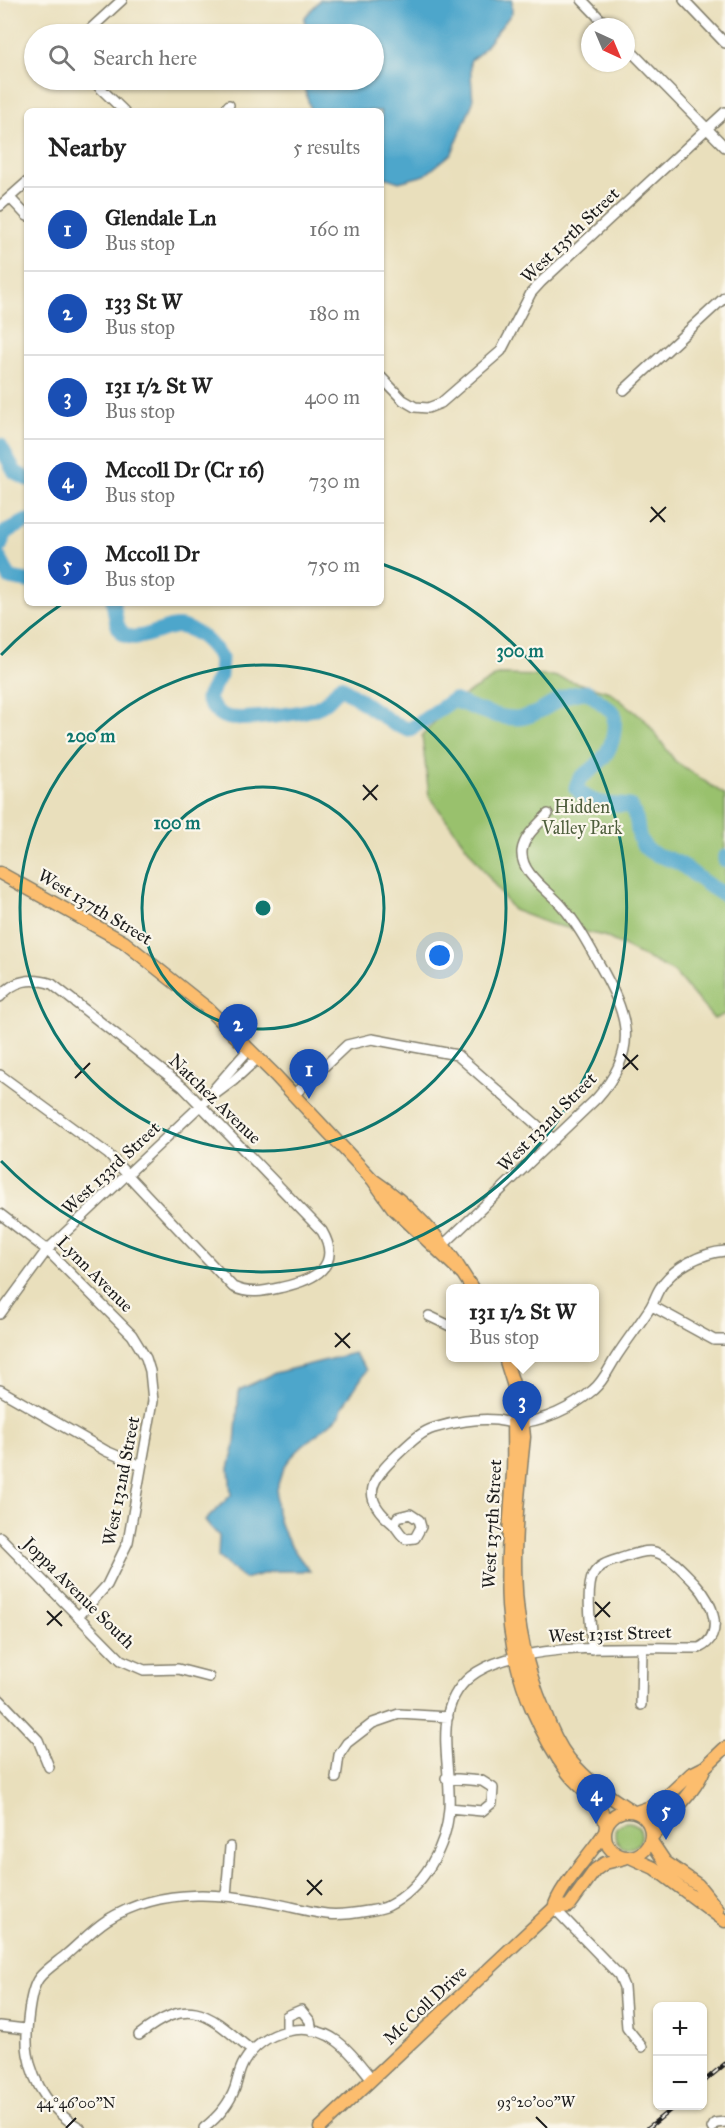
<!DOCTYPE html>
<meta charset="utf-8">
<style>
:root{--surface:#fff;--page:#f6f6f6;--text:#222;--muted:#767676;--line:#e0e0e0;--accent:#c8321e}
body{margin:0;font-family:"IM FELL Great Primer",serif;background:var(--page);color:var(--text)}
.controls{position:absolute;right:18px;bottom:18px;display:grid;overflow:hidden;border-radius:9px;box-shadow:0 2px 4px #0004}
.controls button{width:54px;height:54px;display:grid;place-items:center;padding:0;border:0;border-bottom:2px solid var(--line);background:var(--surface);color:var(--text);font:30px sans-serif}
.compass{position:absolute;left:581px;top:18px;width:54px;height:54px;border-radius:50%;background:var(--surface);box-shadow:0 2px 4px #0004;rotate:136deg}
.you{position:absolute;left:440px;top:956px;width:21px;height:21px;margin:-15px;border:4px solid #fff;border-radius:50%;background:#1a73e8;box-shadow:0 0 0 9px #1a73e833}
.badge{display:grid;place-items:center;width:39px;height:39px;border-radius:50%;background:var(--accent);color:#fff;font-size:20px;font-weight:700}
.pin{position:absolute;translate:-50% -50px;filter:drop-shadow(0 2px 3px #0008)}
.pin::after{content:'';position:absolute;top:32px;width:21px;height:18px;background:inherit;clip-path:polygon(0 0,100% 0,50% 100%)}
.popup{position:absolute;left:446px;top:1284px;width:153px;height:78px;box-sizing:border-box;display:grid;place-content:center;border-radius:9px;background:var(--surface);filter:drop-shadow(0 2px 4px #0005);font-size:20px;white-space:nowrap;color:var(--muted)}
.popup b{font-size:22px;color:var(--text)}
.popup::after{content:'';position:absolute;left:50%;top:100%;margin-left:-12px;border:12px solid transparent;border-top-color:var(--surface)}
.list{margin:0;padding:0;list-style:none}
h2{display:flex;justify-content:space-between;align-items:center;height:78px;margin:0;padding:0 24px;font-size:26px}
h2 small{font-size:20px;font-weight:400;color:var(--muted)}
.list li{display:grid;grid-template-columns:39px 1fr auto;gap:18px;align-items:center;box-sizing:border-box;height:84px;padding:0 24px;border-top:2px solid var(--line)}
.list b{display:block;font-size:22px;white-space:nowrap}
.list p{margin:0;font-size:20px;white-space:nowrap;color:var(--muted)}
.list em{font-size:20px;font-style:normal;color:var(--muted)}
.icon{flex:none;width:33px;height:33px;fill:none;stroke:currentColor;stroke-width:2;stroke-linecap:round;stroke-linejoin:round}
.map{position:relative;flex:none;width:725px;height:2128px;overflow:hidden}
.search{position:absolute;background:var(--surface);box-shadow:0 2px 4px #0004;left:24px;top:24px;width:360px;height:66px;display:flex;align-items:center;gap:15px;box-sizing:border-box;padding:0 21px;border-radius:33px;color:var(--muted);font-size:22px}
.panel{position:absolute;background:var(--surface);box-shadow:0 2px 4px #0004;left:24px;top:108px;width:360px;height:498px;border-radius:9px}
.map>svg:first-child{display:block}
</style>
<div class="map">
<svg width="725" height="2128" viewBox="0 0 725 2128">
<rect width="100%" height="100%" fill="#fbf7ec"/>
<filter id="ink" filterUnits="userSpaceOnUse"><feTurbulence type="fractalNoise" baseFrequency=".0167" numOctaves="2"/><feDisplacementMap in="SourceGraphic" scale="12" xChannelSelector="R" yChannelSelector="G"/><feConvolveMatrix kernelMatrix="1 2 1 2 8 2 1 2 1" color-interpolation-filters="sRGB"/></filter>
<filter id="wash" filterUnits="userSpaceOnUse"><feTurbulence type="fractalNoise" baseFrequency=".008" numOctaves="4" result="noise"/><feDisplacementMap in="SourceGraphic" scale="24" xChannelSelector="R" yChannelSelector="G"/><feGaussianBlur stdDeviation="1.35" result="paint"/><feColorMatrix in="noise" values="0 0 0 0 0 0 0 0 0 0 0 0 0 0 0 0 0 1.4 0 .05"/><feComposite in="paint" operator="in"/></filter>
<g filter="url(#wash)">
<rect width="100%" height="100%" fill="#e9dfbc"/>
<path fill="#99c16d" stroke="#5a6e44" stroke-width="1.5" d="M498 675 553 676 610 692 646 721 675 761 725 795V1014L714 1019 674 972 604 936 550 924 513 910 429 796 422 736 451 703Z
M615 1835a13 13 0 1 1 26 0a13 13 0 1 1-26 0Z"/>
<path fill="#4ea6cb" stroke="#356174" stroke-width="1.5" d="M320 0H512V13L481 52 470 61 473 102 452 153 425 175 399 182 381 176V111H311L302 80H374V34H304L305 17Z
M354 1353 367 1370 342 1407 340 1415C326 1428 294 1450 285 1466 264 1508 283 1539 310 1571H274L244 1579 218 1557 219 1536 205 1521 231 1495 229 1468 235 1445 239 1390 275 1373Z"/>
<g fill="none" stroke-linecap="round" stroke-linejoin="round">
<path stroke="#4ea6cb" stroke-width="15" d="M0 445 15 472 27 479
M0 546 6 532 27 521
M0 559 10 578 27 581
M113 603C115 610 115 619 118 626 129 653 165 622 182 627 201 632 210 643 221 658L220 675 207 699C212 708 220 717 231 718 249 720 300 714 316 708 327 704 334 695 340 686L394 724 409 730 453 700C475 708 508 725 531 715 557 705 556 694 588 692L614 713C616 738 611 754 590 771 583 776 578 778 576 788 590 805 609 804 630 806 641 823 635 829 641 841 649 858 669 856 682 865 696 876 708 887 725 895
M725 857V860"/>
</g>
</g>
<g filter="url(#ink)">
<g fill="none" stroke-linecap="round" stroke-linejoin="round">
<defs>
<path id="minor" d="M582 0 608 27
M684 0 725 43
M85 34 122 0
M626 46 725 147
M92 80 124 111
M224 111 229 105
M10 198 27 216
M0 206 27 182
M381 377 403 400 415 407 428 408 441 403 501 351 531 293 541 282 725 112
M624 390 725 297
M0 997C14 980 31 977 52 984L183 1087 322 1231C343 1267 313 1280 283 1287 265 1291 250 1295 233 1287L108 1154 0 1075
M294 1095 347 1045 372 1039 457 1055 554 1140
M207 1097 249 1049
M0 1214 47 1250 132 1335 146 1358 150 1371 153 1401 128 1542 107 1585 78 1617
M439 1249 597 1098C641 1049 628 1015 598 962 587 942 576 922 561 905 548 890 520 873 522 851 524 836 538 825 548 814
M652 1306 714 1340H725
M0 1314 47 1250 202 1104 233 1081 258 1058
M429 1316 450 1326
M0 1390 106 1451 141 1466
M394 1524 398 1517 410 1514 419 1520 421 1527 415 1538 406 1539C399 1534 397 1527 392 1523 359 1496 372 1479 398 1454 409 1444 420 1432 434 1428 453 1422 478 1418 497 1420 503 1421 509 1423 515 1423 544 1422 572 1408 593 1390 604 1381 609 1368 616 1357 627 1340 639 1325 650 1308 654 1302 656 1294 660 1288 673 1267 702 1253 725 1251
M0 1537 121 1660 144 1670 178 1669 209 1677
M0 1700 38 1740 49 1767
M641 1705 642 1649
M336 1778 339 1755 347 1743 373 1723 399 1714 448 1717
M446 1778 482 1781 493 1788 492 1803 482 1811 449 1808
M226 1896 230 1847
M554 1908 619 1975 624 1987 627 2028 642 2047
M0 2026 25 2029
M287 2030V2016L301 2010 310 2021 312 2031
M139 2035C191 1994 208 2014 252 2051
M80 2128C53 2113 33 2085 28 2054 25 2037 29 1991 39 1978 46 1969 59 1961 67 1954 80 1943 93 1929 107 1920 163 1885 230 1893 291 1907 325 1915 333 1917 368 1911 374 1910 382 1909 388 1906 423 1888 447 1847 449 1808 452 1763 428 1703 477 1672 529 1640 639 1649 699 1648 725 1636 714 1603 695 1583 683 1571 672 1557 655 1552 645 1549 629 1556 619 1559 609 1562 598 1565 593 1575 585 1590 592 1631 592 1649
M204 2128C218 2117 229 2105 235 2088 238 2079 239 2070 244 2062 263 2030 307 2019 337 2041 351 2051 361 2066 372 2079
M712 2128 715 2123 725 2122"/>
<path id="major" d="M0 873 124 942 207 1008 275 1075 373 1180 393 1208 463 1274C442 1238 407 1203 373 1180
M463 1274 472 1288
M505 1358 521 1409 524 1437C514 1534 504 1618 544 1710 550 1727 558 1745 569 1759 587 1781 608 1796 632 1811
M514 1400C512 1424 514 1448 513 1472 508 1559 497 1627 532 1709 542 1732 553 1753 568 1773 584 1794 601 1797 606 1826
M605 1834a23 23 0 1 1 46 0a23 23 0 1 1-46 0Z
M636 1812 659 1804 691 1774 705 1767 725 1748
M651 1838C668 1815 695 1794 705 1767
M651 1841 665 1862 698 1885 718 1910
M632 1858 654 1868 725 1921
M554 1908 569 1906 595 1870 605 1863 625 1858
M320 2128 554 1908C559 1887 592 1853 605 1832"/>
</defs>
<use href="#minor" stroke="#827e6c" stroke-width="12"/>
<use href="#major" stroke="#827e6c" stroke-width="15"/>
<use href="#minor" stroke="#fff" stroke-width="9"/>
<use href="#major" stroke="#fcbd6e" stroke-width="12"/>
<defs>
<path id="rail" d="M702 2083 725 2064
M648 2128 675 2106"/>
</defs>
<use href="#rail" stroke="#1c1c1c" stroke-width="4.5"/>
<use href="#rail" stroke="#fbf7ec" stroke-width="2" stroke-dasharray="7" stroke-linecap="butt"/>
</g>
</g>
<path fill="none" stroke="#1c1c1c" stroke-width="2" d="M651 507 665 522M650 522 666 507M363 785 377 800M363 800 378 785M623 1054 638 1070M75 1063 89 1078M623 1069 638 1055M75 1078 90 1063M335 1333 350 1348M335 1347 350 1333M595 1602 610 1617M47 1611 62 1626M595 1617 610 1602M47 1625 62 1611M307 1880 322 1895M307 1895 322 1880M536 2117 547 2128M66 2128 76 2118"/>
<g fill="none" stroke="#0f766e" stroke-width="3">
<circle cx="263" cy="908" r="121"/>
<circle cx="263" cy="908" r="243"/>
<path d="M1 655A364 364 0 0 1 62 604M382 564A364 364 0 1 1 1 1161"/>
</g>
<g text-anchor="middle" stroke-width="4.5" stroke-linejoin="round" paint-order="stroke">
<g font-size="18" fill="#1c1c1c" stroke="#fbf7ec">
<text transform="translate(570 235) rotate(-44)" y="6">West 135th Street</text>
<text transform="translate(95 907) rotate(31)" y="6">West 137th Street</text>
<text transform="translate(215 1099) rotate(44)" y="6">Natchez Avenue</text>
<text transform="translate(547 1122) rotate(-45)" y="6">West 132nd Street</text>
<text transform="translate(111 1168) rotate(-43)" y="6">West 133rd Street</text>
<text transform="translate(95 1274) rotate(45)" y="6">Lynn Avenue</text>
<text transform="translate(121 1481) rotate(-79)" y="6">West 132nd Street</text>
<text transform="translate(492 1524) rotate(-87)" y="6">West 137th Street</text>
<text transform="translate(79 1593) rotate(45)" y="6">Joppa Avenue South</text>
<text transform="translate(610 1634) rotate(-2)" y="6">West 131st Street</text>
<text transform="translate(425 2005) rotate(-43)" y="6">Mc Coll Drive</text>
</g>
<g font-size="18" fill="#4e5e3c" stroke="#fbf7ec">
<text x="582" y="813">Hidden<tspan x="582" dy="21">Valley Park</tspan></text>
</g>
</g>
<g font-size="15" text-anchor="middle" fill="#1c1c1c" stroke="#fbf7ec" stroke-width="4.5" stroke-linejoin="round" paint-order="stroke">
<text x="536" y="2107">93°20'00"W</text>
<text x="76" y="2108">44°46'00"N</text>
</g>
<circle cx="263" cy="908" r="9" fill="#0f766e" stroke="#fbf7ec" stroke-width="3"/>
<g font-size="18" text-anchor="middle" font-weight="bold" fill="#0f766e" stroke="#fbf7ec" stroke-width="4.5" stroke-linejoin="round" paint-order="stroke">
<text x="520" y="657">300 m</text>
<text x="91" y="742">200 m</text>
<text x="177" y="829">100 m</text>
</g>
</svg>
<div class="controls">
<button>+</button>
<button>−</button>
</div>
<svg class="compass" viewBox="-18 -18 36 36"><path d="M0-13l5 13h-10z" fill="#e53935"/><path d="M0 13l5-13h-10z" fill="#767676"/></svg>
<div class="you"></div>
<div class="pin badge" style="left:309px;top:1099px;background:#1a4fb4">1</div>
<div class="pin badge" style="left:238px;top:1054px;background:#1a4fb4">2</div>
<div class="pin badge" style="left:522px;top:1431px;background:#1a4fb4">3</div>
<div class="popup"><b>131 1/2 St W</b>Bus stop</div>
<div class="pin badge" style="left:596px;top:1824px;background:#1a4fb4">4</div>
<div class="pin badge" style="left:666px;top:1840px;background:#1a4fb4">5</div>
<div class="search"><svg class="icon" aria-label="search" viewBox="0 0 24 24"><circle cx="10" cy="10" r="6"/><path d="M15 15l6 6"/></svg>Search here</div>
<section class="panel">
<h2>Nearby<small>5 results</small></h2>
<ul class="list">
<li><span class="badge" style="background:#1a4fb4">1</span><div><b>Glendale Ln</b><p>Bus stop</p></div><em>160 m</em></li>
<li><span class="badge" style="background:#1a4fb4">2</span><div><b>133 St W</b><p>Bus stop</p></div><em>180 m</em></li>
<li><span class="badge" style="background:#1a4fb4">3</span><div><b>131 1/2 St W</b><p>Bus stop</p></div><em>400 m</em></li>
<li><span class="badge" style="background:#1a4fb4">4</span><div><b>Mccoll Dr (Cr 16)</b><p>Bus stop</p></div><em>730 m</em></li>
<li><span class="badge" style="background:#1a4fb4">5</span><div><b>Mccoll Dr</b><p>Bus stop</p></div><em>750 m</em></li>
</ul>
</section>
</div>
